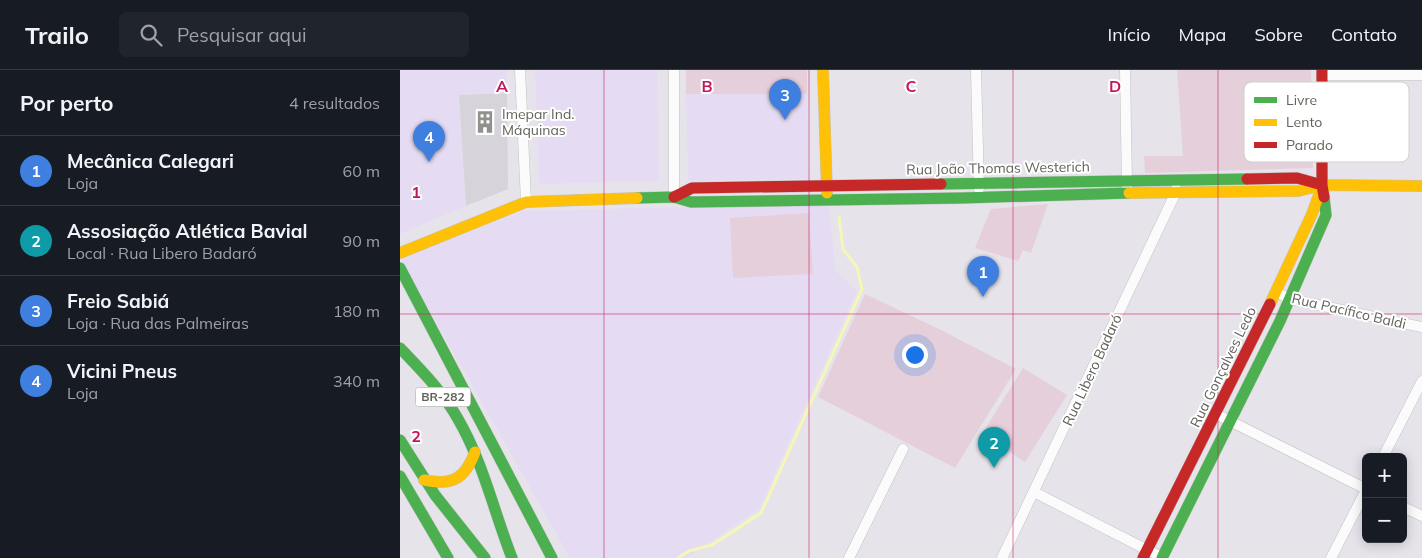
<!DOCTYPE html>
<html lang="pt">
<meta charset="utf-8">
<style>
:root{--surface:#171b24;--page:#20242c;--text:#f1f3f6;--muted:#9ea1a6;--line:#363941;--accent:#7c3aed}
body{margin:0;font-family:Mulish,sans-serif;background:var(--page);color:var(--text)}
.controls{position:absolute;right:15px;bottom:15px;display:grid;overflow:hidden;border-radius:8px;box-shadow:0 2px 12px #0003}
.controls button{width:45px;height:45px;display:grid;place-items:center;padding:0;border:0;border-bottom:1px solid var(--line);background:var(--surface);color:var(--text);font:25px sans-serif}
.you{position:absolute;left:514px;top:284px;width:18px;height:18px;margin:-12px;border:4px solid #fff;border-radius:50%;background:#1a73e8;box-shadow:0 0 0 8px #1a73e833}
.badge{display:grid;place-items:center;width:32px;height:32px;border-radius:50%;background:var(--accent);color:#fff;font-size:16px;font-weight:700}
.pin{position:absolute;translate:-50% -41px;filter:drop-shadow(0 1px 2px #0008)}
.pin::after{content:'';position:absolute;top:26px;width:18px;height:15px;background:inherit;clip-path:polygon(0 0,100% 0,50% 100%)}
.list{margin:0;padding:0;list-style:none}
h2{display:flex;justify-content:space-between;align-items:center;height:65px;margin:0;padding:0 20px;font-size:21px}
h2 small{font-size:16px;font-weight:400;color:var(--muted)}
.list li{display:grid;grid-template-columns:32px 1fr auto;gap:15px;align-items:center;box-sizing:border-box;height:70px;padding:0 20px;border-top:1px solid var(--line)}
.list b{display:block;font-size:19px;white-space:nowrap}
.list p{margin:0;font-size:16px;white-space:nowrap;color:var(--muted)}
.list em{font-size:16px;font-style:normal;color:var(--muted)}
.icon{flex:none;width:28px;height:28px;fill:none;stroke:currentColor;stroke-width:2;stroke-linecap:round;stroke-linejoin:round}
.map{position:relative;flex:none;width:1022px;height:488px;overflow:hidden}
header{display:flex;align-items:center;gap:30px;box-sizing:border-box;height:70px;padding:0 25px;background:var(--surface);border-bottom:1px solid var(--line)}
header strong{font-size:24px}
nav{display:flex;gap:28px;margin-inline-start:auto;font-size:18px}
.search{width:350px;height:45px;background:var(--page);display:flex;align-items:center;gap:12px;box-sizing:border-box;padding:0 18px;border-radius:8px;color:var(--muted);font-size:19px}
main{display:flex}
aside{flex:1;background:var(--surface)}
.map>svg:first-child{display:block}
</style>
<header>
<strong>Trailo</strong>
<div class="search"><svg class="icon" aria-label="search" viewBox="0 0 24 24"><circle cx="10" cy="10" r="6"/><path d="M15 15l6 6"/></svg>Pesquisar aqui</div>
<nav><a>Início</a><a>Mapa</a><a>Sobre</a><a>Contato</a></nav>
</header>
<main>
<aside>
<h2>Por perto<small>4 resultados</small></h2>
<ul class="list">
<li><span class="badge" style="background:#3f7fe0">1</span><div><b>Mecânica Calegari</b><p>Loja</p></div><em>60 m</em></li>
<li><span class="badge" style="background:#0f9aa8">2</span><div><b>Assosiação Atlética Bavial</b><p>Local · Rua Libero Badaró</p></div><em>90 m</em></li>
<li><span class="badge" style="background:#3f7fe0">3</span><div><b>Freio Sabiá</b><p>Loja · Rua das Palmeiras</p></div><em>180 m</em></li>
<li><span class="badge" style="background:#3f7fe0">4</span><div><b>Vicini Pneus</b><p>Loja</p></div><em>340 m</em></li>
</ul>
</aside>
<div class="map">
<svg width="1022" height="488" viewBox="0 0 1022 488">
<rect width="100%" height="100%" fill="#e6e4ea"/>
<path fill="#e5dcf4" d="M0 0H107V23L59 25 66 136 0 164Z
M135 0H257L259 111 139 114Z
M286 24H407L409 109 288 111Z
M429 133 435 200 457 221 359 439 286 488H170L0 188 123 141Z"/>
<path fill="#d6d4da" d="M107 23 108 119 66 136 59 25Z"/>
<path fill="#e5cfdb" d="M286 0H407V24H286Z
M777 0H911L913 98 745 103 744 86H783Z
M648 134 631 183 623 180 618 191 575 178 591 139Z
M409 143 413 204 333 208 330 148Z
M465 224 543 261 616 299 555 398 418 327Z
M623 298 667 325 625 392 582 364Z"/>
<g fill="none" stroke-linecap="round" stroke-linejoin="round">
<path stroke="#f5f6b7" stroke-width="3" d="M278 488 289 481 312 475 361 443 462 219 457 197 443 179 439 147"/>
<defs>
<path id="street" d="M120 0 126 132
M274 0V127
M576 0 579 119
M725 0 727 116
M922 5H1022
M876 222 890 229 1022 257
M816 344 966 419
M983 387 1022 311
M634 422 763 488
M1003 437 1022 446
M449 488 503 379
M602 488 776 122V119
M931 488 966 420"/>
<path id="fast" d="M541 114 847 109
M237 128 274 127 291 132 562 128 729 123
M0 198 152 488
M0 278C21 300 43 322 58 349 83 392 94 442 112 488
M0 370 35 425 85 488
M0 406 48 488
M762 488 880 251 926 145 924 127"/>
<path id="slow" d="M423 0 427 123
M729 123 898 121 922 115 1022 116
M0 183 126 132 237 128
M870 234 912 144 921 119
M24 410C52 416 65 409 75 382"/>
<path id="jam" d="M922 0V115L924 127
M847 109 897 108 922 115
M274 127 292 118 541 114
M743 488 870 234"/>
</defs>
<use href="#street" stroke="#c2c3c2" stroke-width="11"/>
<use href="#fast" stroke="#c4c4c4" stroke-width="12"/>
<use href="#slow" stroke="#c4c4c4" stroke-width="12"/>
<use href="#jam" stroke="#c4c4c4" stroke-width="12"/>
<use href="#street" stroke="#fbfbfc" stroke-width="10"/>
<use href="#fast" stroke="#4caf50" stroke-width="11"/>
<use href="#slow" stroke="#ffc107" stroke-width="11"/>
<use href="#jam" stroke="#c62828" stroke-width="11"/>
</g>
<path fill="none" stroke="#c2185b" stroke-width="1" stroke-opacity="0.55" d="M204 0V488M409 0V488M613 0V488M818 0V488M0 244H1022"/>
<defs>
<symbol id="building-bare" viewBox="-9 -9 18 18"><path d="M-4-6H4V6H1V3H-1V6H-4ZM-2.5-4.3h1.7v1.8h-1.7ZM.8-4.3h1.7v1.8H.8ZM-2.5-1h1.7V.8h-1.7ZM.8-1h1.7V.8H.8Z" fill="#90908c" stroke="#fff" stroke-width="2.5" paint-order="stroke"/></symbol>
</defs>
<g fill-rule="evenodd">
<use href="#building-bare" x="69" y="36" width="32" height="32"/>
</g>
<g text-anchor="middle" stroke-width="4" stroke-linejoin="round" paint-order="stroke">
<rect fill="#fff" stroke="#90918c" stroke-width="1" x="15.5" y="317.5" width="55" height="19" rx="4"/>
<g font-size="12" font-weight="bold" fill="#61625a">
<text x="43" y="331">BR-282</text>
</g>
<g font-size="14" fill="#61625a" stroke="#fff" text-anchor="start">
<text x="102" y="49">Imepar Ind.<tspan x="102" dy="16">Máquinas</tspan></text>
</g>
<g font-size="14" fill="#61625a" stroke="#fff">
<text transform="translate(598 98) rotate(-1)" y="5">Rua João Thomas Westerich</text>
<text transform="translate(949 241) rotate(13)" y="5">Rua Pacífico Baldi</text>
<text transform="translate(823 297) rotate(-64)" y="5">Rua Gonçalves Ledo</text>
<text transform="translate(692 300) rotate(-65)" y="5">Rua Libero Badaró</text>
</g>
</g>
<rect x="844" y="12" width="165" height="80" rx="8" fill="#fff" stroke="#d0d0ce" stroke-width="1"/>
<rect x="854" y="27" width="23" height="6" fill="#4caf50"/>
<rect x="854" y="49" width="23" height="7" fill="#ffc107"/>
<rect x="854" y="72" width="23" height="6" fill="#c62828"/>
<g font-size="14" fill="#61625a">
<text x="886" y="35">Livre</text>
<text x="886" y="57">Lento</text>
<text x="886" y="80">Parado</text>
</g>
<g font-size="16" text-anchor="middle" font-weight="bold" fill="#c2185b" stroke="#fff" stroke-width="4" stroke-linejoin="round" paint-order="stroke">
<text x="102" y="22">A</text>
<text x="307" y="22">B</text>
<text x="511" y="22">C</text>
<text x="715" y="22">D</text>
<text x="16" y="128">1</text>
<text x="16" y="372">2</text>
</g>
</svg>
<div class="controls">
<button>+</button>
<button>−</button>
</div>
<div class="you"></div>
<div class="pin badge" style="left:583px;top:227px;background:#3f7fe0">1</div>
<div class="pin badge" style="left:594px;top:398px;background:#0f9aa8">2</div>
<div class="pin badge" style="left:385px;top:50px;background:#3f7fe0">3</div>
<div class="pin badge" style="left:29px;top:92px;background:#3f7fe0">4</div>
</div>
</main>
